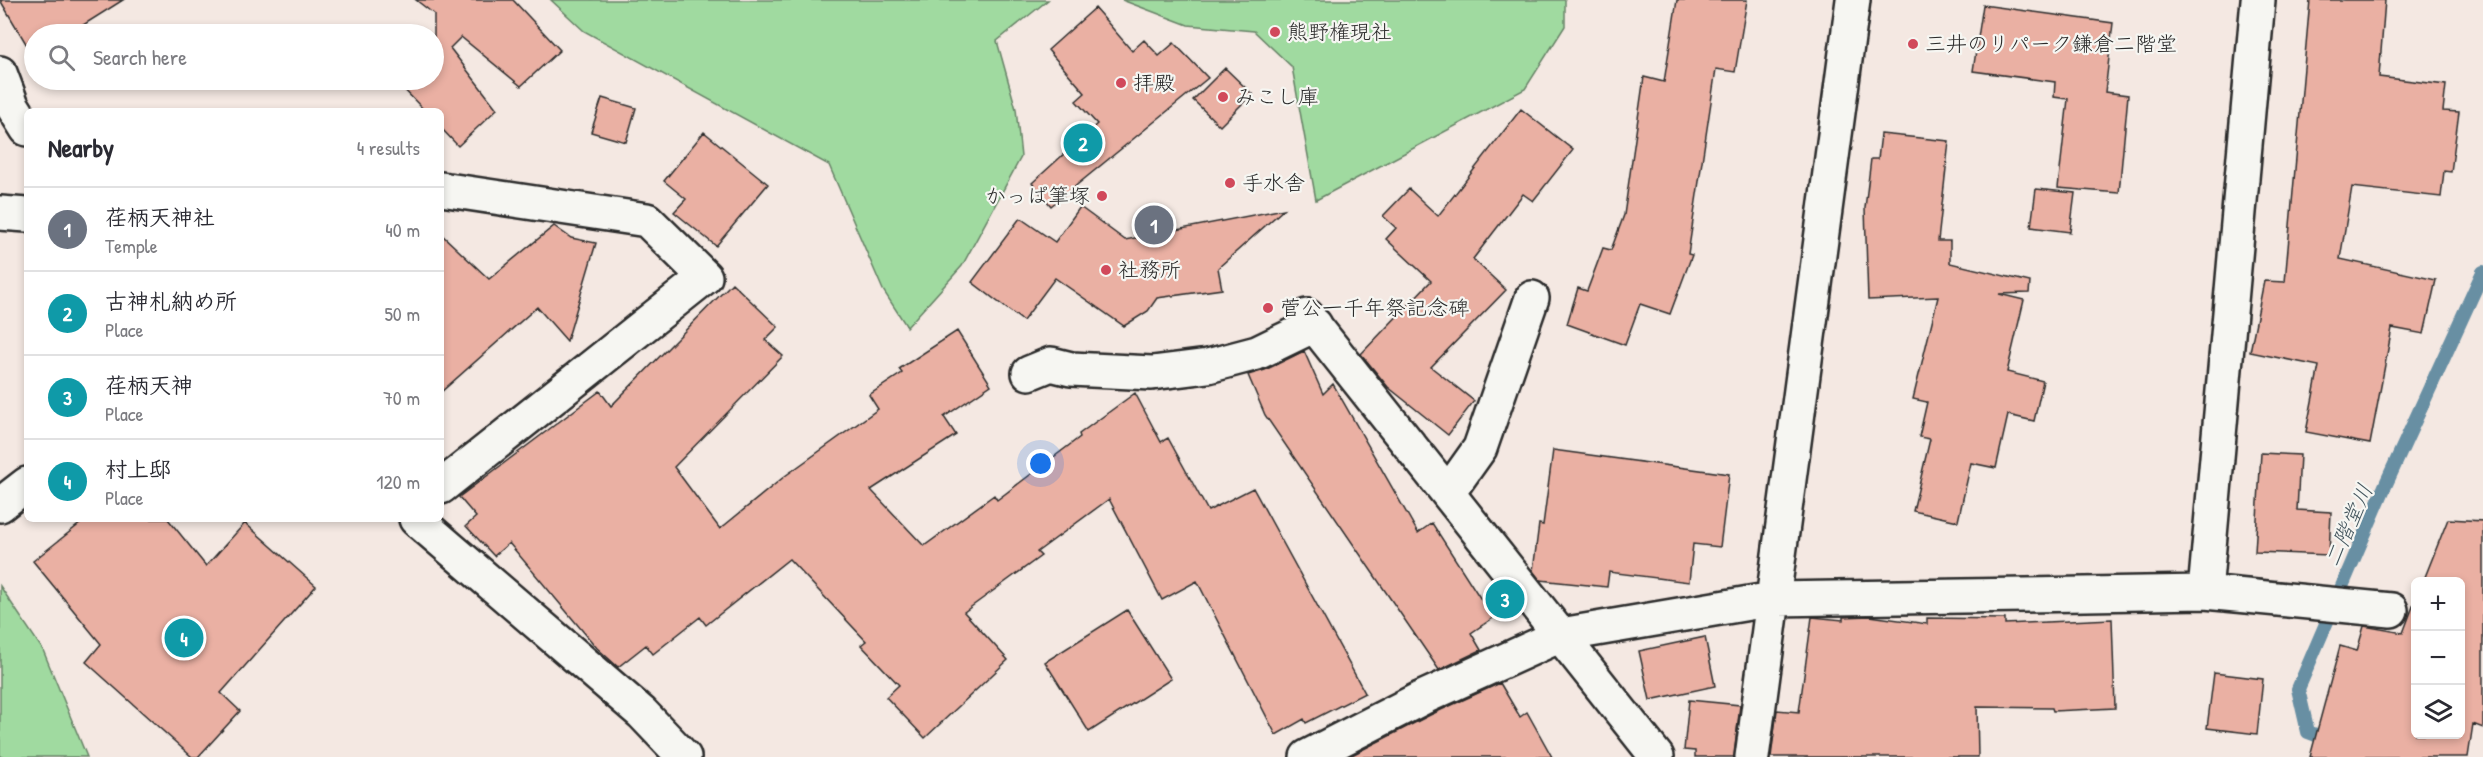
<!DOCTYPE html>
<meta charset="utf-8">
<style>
:root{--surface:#fff;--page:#f2f2f3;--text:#2b2b33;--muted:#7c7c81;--line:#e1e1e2;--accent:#d1495b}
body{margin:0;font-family:"Patrick Hand","Klee One",sans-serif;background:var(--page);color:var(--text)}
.controls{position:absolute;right:18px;bottom:18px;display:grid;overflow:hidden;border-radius:9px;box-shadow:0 3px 9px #0003}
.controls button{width:54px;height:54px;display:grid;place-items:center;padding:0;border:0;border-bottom:2px solid var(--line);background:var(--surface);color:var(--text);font:30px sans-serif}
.you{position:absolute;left:1041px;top:464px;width:21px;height:21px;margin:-15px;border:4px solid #fff;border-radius:50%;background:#1a73e8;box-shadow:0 0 0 9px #1a73e833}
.badge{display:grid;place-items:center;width:39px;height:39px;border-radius:50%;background:var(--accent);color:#fff;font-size:20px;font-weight:700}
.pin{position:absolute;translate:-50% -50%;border:3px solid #fff;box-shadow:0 2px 6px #0006}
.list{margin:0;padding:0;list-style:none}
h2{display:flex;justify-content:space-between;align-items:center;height:78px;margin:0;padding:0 24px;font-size:26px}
h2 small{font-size:20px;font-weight:400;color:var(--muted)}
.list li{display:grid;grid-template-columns:39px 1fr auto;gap:18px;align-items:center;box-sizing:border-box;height:84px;padding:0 24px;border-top:2px solid var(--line)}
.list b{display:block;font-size:22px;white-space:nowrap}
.list p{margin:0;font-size:20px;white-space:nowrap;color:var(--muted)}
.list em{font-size:20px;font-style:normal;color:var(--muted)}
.icon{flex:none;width:33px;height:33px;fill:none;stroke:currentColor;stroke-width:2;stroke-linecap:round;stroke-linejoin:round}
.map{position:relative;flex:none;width:2483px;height:757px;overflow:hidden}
.search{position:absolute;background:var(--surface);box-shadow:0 3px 9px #0003;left:24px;top:24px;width:420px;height:66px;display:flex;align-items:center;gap:15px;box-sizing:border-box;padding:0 21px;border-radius:33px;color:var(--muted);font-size:22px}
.panel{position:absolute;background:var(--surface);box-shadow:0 3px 9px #0003;left:24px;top:108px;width:420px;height:414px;border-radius:9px}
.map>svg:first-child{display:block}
</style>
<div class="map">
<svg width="2483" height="757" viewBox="0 0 2483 757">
<rect width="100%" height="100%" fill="#f4e8e2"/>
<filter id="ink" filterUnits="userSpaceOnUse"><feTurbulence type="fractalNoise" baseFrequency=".0167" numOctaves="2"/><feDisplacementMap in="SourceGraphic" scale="12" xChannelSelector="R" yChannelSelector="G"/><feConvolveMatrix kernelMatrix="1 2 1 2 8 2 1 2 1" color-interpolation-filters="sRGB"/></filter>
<g filter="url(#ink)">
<path fill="#a0daa0" stroke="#668266" stroke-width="1.5" d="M551 0H1048L997 41 1016 109 1021 157 962 266 907 327 883 290 829 165 584 31Z
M1122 0H1565V26L1525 89 1316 200 1292 67 1254 31 1188 25Z
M0 586 43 650 87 757H0Z"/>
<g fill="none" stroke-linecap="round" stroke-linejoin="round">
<path stroke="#688fa3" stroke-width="14" d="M2332 741 2308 732 2298 689 2385 486 2483 272"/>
</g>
<path fill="#eab0a3" stroke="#2b2b2b" stroke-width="1.5" d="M0 0H123L69 34H34V57Z
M416 0H513L560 50 521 86 461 37 450 48 497 109 458 146 441 128V111H425L395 80H434V14Z
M1677 0H1747L1735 72 1716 69 1688 254 1692 255 1670 314 1640 304 1625 345 1567 324 1578 288 1587 291 1603 248 1611 250 1624 215 1644 77 1664 82Z
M2310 0H2385L2379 77 2446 85 2443 111 2459 112 2451 172 2444 171 2441 197 2352 187 2340 259 2436 280 2424 334 2392 328 2370 444 2306 432 2319 366 2250 352 2264 281 2285 282Z
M1983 5 2113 23 2105 92 2128 95 2119 193 2058 188 2068 99 2054 97 2055 82 1973 71Z
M1095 8 1132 51 1144 40 1159 56 1174 43 1208 78 1051 206 1032 183 1097 124 1076 101 1085 93 1048 50Z
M1225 68 1252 94 1220 126 1193 100Z
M602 98 636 108 626 142 591 132Z
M1521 109 1573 150 1533 201 1523 194 1473 259 1506 290 1431 367 1474 401 1448 435 1388 387 1361 354 1431 281 1386 239 1396 228 1383 216 1409 189 1438 216Z
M704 132 768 184 716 246 674 212 686 199 664 181Z
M1881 134 1949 141 1938 241H1950V263L2030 282 2029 293 1999 294 2024 300 2007 372 2043 381 2034 421 2008 415 1996 468 1971 463 1958 521 1913 511 1930 439 1919 437 1927 402 1913 399 1938 297 1868 300 1865 208 1871 159H1878Z
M2036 189 2075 193 2070 232 2031 227Z
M1080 207 1125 240 1284 209 1218 268 1222 289 1157 298 1148 311 1124 326 1055 278 1023 321 972 282 1020 218 1055 242Z
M554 226 571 238 596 243 567 341 537 307 441 392V234L489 279Z
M732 283 778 327 765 340 783 356 674 467 720 529 785 476 878 409 869 395 902 373 899 369 957 331 991 385 944 417 956 435 871 490 924 546 994 495 997 500 1080 437 1079 434 1135 393 1161 442 1168 438 1208 511 1253 488 1365 693 1306 723 1304 719 1276 735 1197 581 1162 600 1109 499 1037 552 1041 556 964 612 1008 660 925 738 886 697 899 685 861 645 866 641 789 559 706 625 700 617 653 654 646 645 618 667 597 648 509 543 494 556 466 526 476 517 459 497 600 391 611 406Z
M1304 351 1323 394 1333 384 1418 533 1432 523 1493 618 1471 633 1481 650 1439 670 1265 415 1248 375 1265 370Z
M1553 450 1729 474 1720 547 1693 544 1689 582 1609 572 1607 587 1540 580 1533 571 1539 524 1543 525Z
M2261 453 2300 455 2297 510 2331 512 2329 555 2255 552Z
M86 519H168L206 566 245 523 316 586 221 693 240 711 198 757H192L86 662 101 644 33 561Z
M2448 519 2483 521V728L2473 724 2468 757H2310L2340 646 2357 651 2364 626 2403 633 2415 601V735H2460V582H2423Z
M1127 610 1171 679 1089 732 1045 662Z
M1870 616 1927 624V618L2005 619V624L2112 619 2115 708 2053 711 2052 708 1977 707 1978 757H1771L1777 710 1799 712 1812 617 1843 620V617Z
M1705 637 1715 686 1650 700 1639 651Z
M2214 673 2263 679 2257 734 2207 728Z
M1500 683 1520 717 1527 712 1552 757H1348L1430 715Z
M1689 700 1740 705 1734 757H1695V751L1684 750Z"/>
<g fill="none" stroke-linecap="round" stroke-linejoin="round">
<defs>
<path id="street" d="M0 73 12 105 27 129
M441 189 647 220 705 277 441 487
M0 213 27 215
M1307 316 1657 757
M1029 373 1051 364 1071 369 1152 373 1208 366 1257 353 1315 325
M1448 493 1480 448 1532 298
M0 505 27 484
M416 519 642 713 684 757
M2205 592 2258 0
M1307 757 1422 698 1561 635 1773 599 2205 592 2391 610
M1752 757 1853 0"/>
</defs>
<use href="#street" stroke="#2b2b2b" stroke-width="38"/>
<use href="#street" stroke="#f6f6f2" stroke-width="33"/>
</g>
</g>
<g fill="#d1495b" stroke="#f6f6f2" stroke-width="2">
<circle cx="1275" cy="32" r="6"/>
<circle cx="1913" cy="44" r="6"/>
<circle cx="1121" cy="83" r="6"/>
<circle cx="1223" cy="97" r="6"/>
<circle cx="1230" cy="183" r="6"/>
<circle cx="1102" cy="196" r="6"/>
<circle cx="1106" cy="270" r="6"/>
<circle cx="1268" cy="308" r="6"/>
</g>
<g text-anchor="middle" stroke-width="4.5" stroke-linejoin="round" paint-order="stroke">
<g font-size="21" fill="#2b2b2b" stroke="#f6f6f2" text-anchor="start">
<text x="1287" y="39">熊野権現社</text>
<text x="1925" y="51">三井のリパーク鎌倉二階堂</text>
<text x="1133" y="90">拝殿</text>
<text x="1235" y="104">みこし庫</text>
<text x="1242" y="190">手水舎</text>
<text x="1090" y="203" text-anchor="end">かっぱ筆塚</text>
<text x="1118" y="277">社務所</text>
<text x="1280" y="315">菅公一千年祭記念碑</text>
</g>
<g font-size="22" font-style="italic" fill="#44555d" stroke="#f6f6f2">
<text transform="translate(2348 525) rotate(-66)" y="8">二階堂川</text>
</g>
</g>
</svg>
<div class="controls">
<button>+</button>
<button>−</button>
<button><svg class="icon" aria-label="layers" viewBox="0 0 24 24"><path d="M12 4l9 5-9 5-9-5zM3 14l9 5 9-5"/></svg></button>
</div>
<div class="you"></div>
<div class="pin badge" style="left:1154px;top:225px;background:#6b7280">1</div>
<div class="pin badge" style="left:1083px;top:143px;background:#0f9aa8">2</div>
<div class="pin badge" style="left:1505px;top:599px;background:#0f9aa8">3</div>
<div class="pin badge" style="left:184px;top:638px;background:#0f9aa8">4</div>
<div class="search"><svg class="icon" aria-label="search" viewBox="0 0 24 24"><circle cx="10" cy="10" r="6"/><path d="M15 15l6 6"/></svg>Search here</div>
<section class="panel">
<h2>Nearby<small>4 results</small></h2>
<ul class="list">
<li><span class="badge" style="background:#6b7280">1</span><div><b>荏柄天神社</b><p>Temple</p></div><em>40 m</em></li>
<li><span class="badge" style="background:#0f9aa8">2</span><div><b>古神札納め所</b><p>Place</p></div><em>50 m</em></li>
<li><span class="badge" style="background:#0f9aa8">3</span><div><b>荏柄天神</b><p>Place</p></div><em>70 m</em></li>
<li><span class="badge" style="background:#0f9aa8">4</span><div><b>村上邸</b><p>Place</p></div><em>120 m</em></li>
</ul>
</section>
</div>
